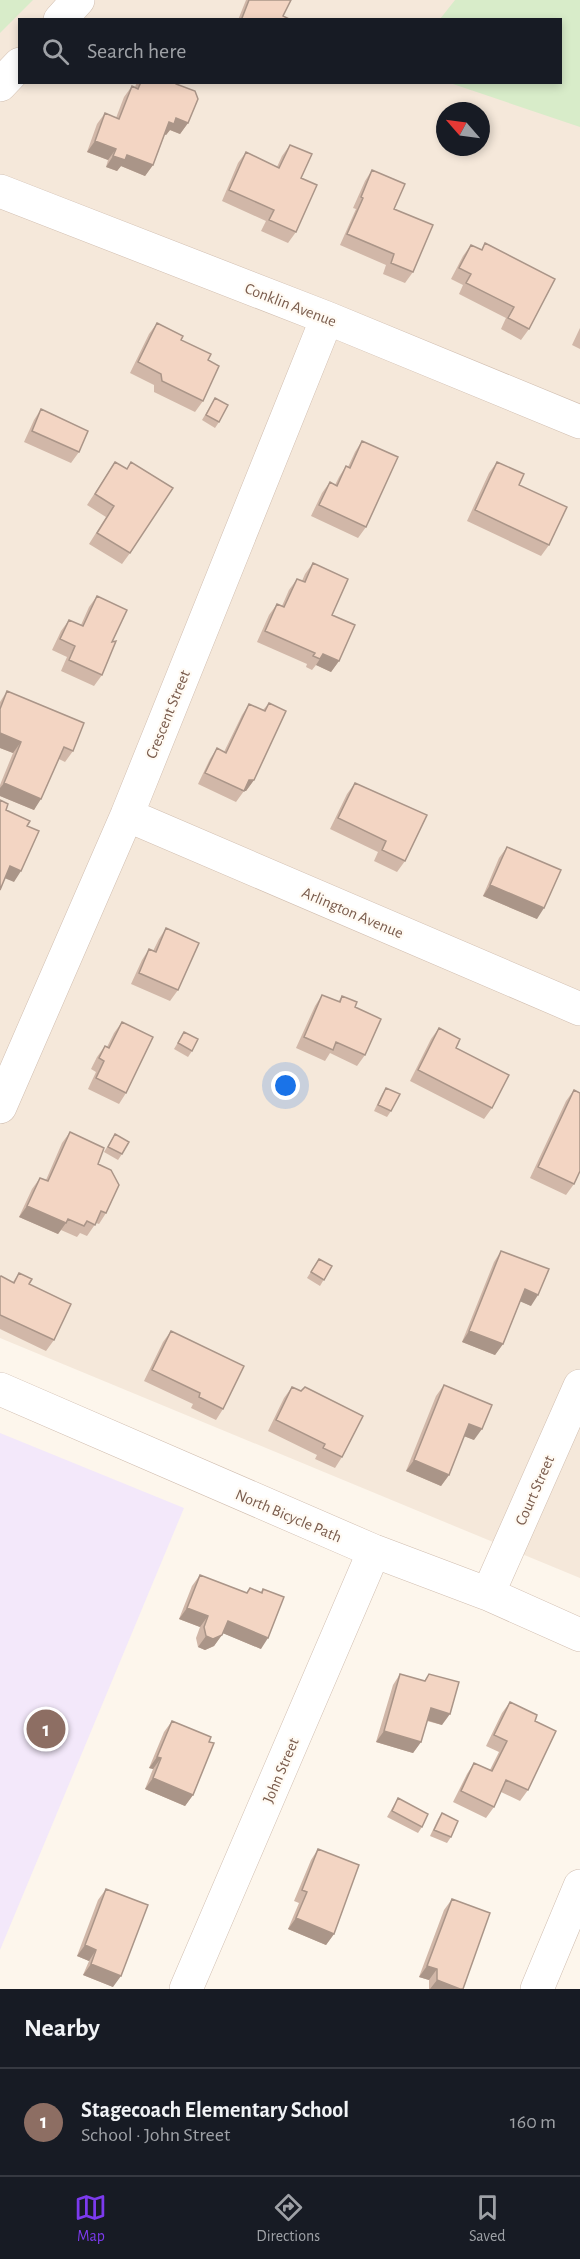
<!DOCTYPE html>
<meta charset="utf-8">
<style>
:root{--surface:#171b24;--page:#20242c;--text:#f1f3f6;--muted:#9ea1a6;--line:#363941;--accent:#7c3aed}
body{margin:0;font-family:"Alegreya Sans",sans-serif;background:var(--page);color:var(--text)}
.compass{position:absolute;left:436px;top:102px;width:54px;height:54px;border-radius:50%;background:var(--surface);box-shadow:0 3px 9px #0003;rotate:298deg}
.you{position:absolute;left:286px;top:1086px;width:21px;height:21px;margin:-15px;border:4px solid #fff;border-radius:50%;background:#1a73e8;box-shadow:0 0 0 9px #1a73e833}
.badge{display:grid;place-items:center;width:39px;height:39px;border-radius:50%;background:var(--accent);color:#fff;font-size:20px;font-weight:700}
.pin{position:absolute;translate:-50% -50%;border:3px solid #fff;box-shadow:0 2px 6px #0006}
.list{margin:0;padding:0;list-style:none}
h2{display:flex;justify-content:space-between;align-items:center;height:78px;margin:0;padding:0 24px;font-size:26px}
h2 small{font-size:20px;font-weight:400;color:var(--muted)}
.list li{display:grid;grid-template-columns:39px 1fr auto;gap:18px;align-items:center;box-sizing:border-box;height:108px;padding:0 24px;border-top:2px solid var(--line)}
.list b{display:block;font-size:22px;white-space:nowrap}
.list p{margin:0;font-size:20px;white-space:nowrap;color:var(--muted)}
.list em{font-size:20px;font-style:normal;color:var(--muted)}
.icon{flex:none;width:33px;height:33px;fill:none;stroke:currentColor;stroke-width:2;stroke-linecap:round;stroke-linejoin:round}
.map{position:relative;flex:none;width:580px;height:1989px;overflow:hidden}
.search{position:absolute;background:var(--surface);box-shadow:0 3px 9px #0003;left:18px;right:18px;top:18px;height:66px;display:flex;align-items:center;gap:15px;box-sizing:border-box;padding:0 21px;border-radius:0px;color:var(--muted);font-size:22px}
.sheet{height:186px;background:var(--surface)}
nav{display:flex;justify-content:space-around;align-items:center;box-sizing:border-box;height:84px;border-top:2px solid var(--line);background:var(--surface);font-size:16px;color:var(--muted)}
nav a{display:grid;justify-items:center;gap:3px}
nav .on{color:var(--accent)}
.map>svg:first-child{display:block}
</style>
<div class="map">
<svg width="580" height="1989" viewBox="0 0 580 1989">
<rect width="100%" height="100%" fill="#fdf6ec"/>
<path fill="#f5e8da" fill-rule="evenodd" d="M0 0H580V1578L0 1338ZM20 20H560V82H20ZM445 111H481V147H445Z"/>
<path fill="#f3e8fa" d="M0 1433 184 1508 0 1950Z"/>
<path fill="#d8ecc9" d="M0 0H33L0 33Z
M455 0H580V127L450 83 560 82V20L440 19Z"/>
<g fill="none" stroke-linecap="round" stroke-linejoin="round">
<defs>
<path id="minor" d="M60 20 78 0
M0 85 20 64
M0 191 327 318 580 422
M127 815 580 1009
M0 1107 127 815 327 318
M0 1389 374 1551 488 1594 580 1635
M488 1594 580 1386
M186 1989 374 1551
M537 1989 580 1886"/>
</defs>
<use href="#minor" stroke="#d1beb0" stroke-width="34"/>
<use href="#minor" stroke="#fff" stroke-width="33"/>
</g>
<path fill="#d1b7a8" d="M246 0H291L283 16 291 20H238Z
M137 82H176V84L188 123 180 134 170 130 166 135 165 134 153 165 145 176 121 166 117 171 106 167 108 160 87 152 97 124 105 113 116 118 124 97 132 86 135 87Z
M290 145 301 178 296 232 288 243 261 231 266 221 222 201 238 163 246 152 277 167 282 156Z
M372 170 394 209 413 272 405 283 383 274 386 265 340 245 356 209 353 208 365 181Z
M485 243 529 329 521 340 501 329 506 318 459 294 463 285 451 279 463 256 471 245 481 250Z
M157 323 208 360 203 401 195 412 154 392V385L130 373 149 334Z
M580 328V349L572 345Z
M215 398 219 422 215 428 202 420Z
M41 409 79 452 71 463 24 442 34 420Z
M362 441 366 527 358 538 311 516 322 493 330 482 335 485 339 477 346 466 348 467 355 452Z
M115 462 130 553 122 564 89 544 106 517 87 505Z
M497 462 519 485 549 545 541 556 467 521 489 473Z
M313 563 332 615 339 661 331 672 316 665 312 670 306 667 307 664 257 642 269 615 277 604 282 606 289 590 297 579 302 581 305 574Z
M97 596 112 642 102 675 94 686 61 671 67 657 52 650 61 631 69 620 81 625 89 607Z
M7 691 73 751 65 762 59 759 34 810 0 796V785L13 753 0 748V702Z
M269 703 254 780 246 791H244L236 802 198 784 210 759 217 748 224 752 242 715 249 704 263 710Z
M355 783 405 861 397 872 374 861 378 852 330 829 347 794Z
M507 847 537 919 483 896 499 858Z
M166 928 178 990 170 1001 131 984 142 960 149 949 153 951 159 939Z
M322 995 338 1002 342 996 355 1007 365 1055 357 1066 330 1053 325 1061 296 1048 315 1006Z
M122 1022 126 1093 119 1104 88 1089 96 1072 91 1069 97 1057 105 1046 107 1047 114 1033Z
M439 1028 456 1048 492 1108 484 1119 410 1081 431 1039Z
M184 1032 192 1051 188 1057 174 1049Z
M386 1088 391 1111 387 1117 374 1111 382 1094Z
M574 1090V1184L566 1195 530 1178 566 1101Z
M70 1132 98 1164 106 1213 99 1224 96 1223 87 1236 80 1233 77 1237 61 1230 58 1234 19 1217 32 1189 40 1178 46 1180 62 1143Z
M115 1134 122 1154 118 1160 104 1152Z
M501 1251 531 1306 520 1301 503 1344 495 1355 462 1342 494 1262Z
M319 1259 332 1266 320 1286 307 1278Z
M19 1273 54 1340 46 1351 0 1329V1277L13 1282Z
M171 1331 223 1409 216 1420 191 1408 193 1404 144 1381 163 1342Z
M444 1385 474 1440 464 1436 449 1475 441 1486 406 1471 436 1396Z
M292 1387 342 1457 335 1468 315 1459 317 1455 268 1431 284 1398Z
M200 1575 247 1593 250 1588 260 1593 263 1589 261 1649 223 1633 214 1646 205 1650 198 1647 196 1638 200 1627 179 1619 192 1586Z
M400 1674 425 1681 429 1674 442 1725 427 1721 421 1742 413 1753 376 1742 393 1685Z
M510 1702 535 1721 528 1790 520 1801 501 1792 494 1807 486 1818 453 1802 467 1774 474 1763 490 1770 499 1752 486 1746 502 1713Z
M172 1721 193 1795 185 1806 145 1789 153 1769 149 1768 164 1732Z
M398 1798 422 1827 418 1833 387 1817Z
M442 1813 451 1837 447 1843 430 1836 438 1819Z
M318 1849 334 1934 326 1945 288 1929 299 1903 294 1901 311 1860Z
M106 1889 113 1987 83 1975 89 1961 77 1956 98 1900Z
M452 1899 463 1989H429V1980L419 1977 444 1910Z"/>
<path fill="#aa9588" d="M176 118 188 123 180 134 170 130 166 135 162 133 169 122Z
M95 141 116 149 108 160 87 152Z
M127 155 153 165 145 176 121 166 117 171 106 167 113 156Z
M323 654 339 661 331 672 316 665Z
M0 733 21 742 13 753 0 748Z
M249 780H254L246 791H241Z
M4 783 41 799 34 810 0 796V788Z
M10 866 21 871 14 882 2 877Z
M490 885 544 908 537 919 483 896Z
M27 1206 66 1223 58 1234 19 1217Z
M525 1289 538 1295 531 1306 517 1300Z
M469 1331 503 1344 495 1355 462 1342Z
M469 1424 482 1429 474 1440 461 1435Z
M414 1460 449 1475 441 1486 406 1471Z
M187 1608 208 1616 200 1627 179 1619Z
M228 1621 268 1638 261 1649 220 1632Z
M222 1635 214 1646 205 1650 198 1647 206 1636Z
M431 1708 450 1714 442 1725 423 1719Z
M384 1731 421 1742 413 1753 376 1742Z
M157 1757 161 1758 153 1769 149 1768Z
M153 1778 193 1795 185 1806 145 1789Z
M296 1918 334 1934 326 1945 288 1929Z
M85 1945 96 1950 89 1961 77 1956Z
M91 1964 121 1976 113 1987 83 1975Z
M427 1966 437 1969 429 1980 419 1977Z
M437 1980 460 1989H430Z"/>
<path fill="#f3d5c3" stroke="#aa9588" stroke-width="1.5" d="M249 0H291L283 16 291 20H245L242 18Z
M141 82H176V84L195 91 198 99 188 123 176 118 174 124 169 122 153 165 127 155 125 160 113 156 116 149 95 141 105 113 119 119 132 86 138 89Z
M290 145 312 154 301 178 317 185 296 232 269 220 274 210 229 190 246 152 279 168Z
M372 170 405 184 394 209 433 225 413 272 391 263 394 254 347 234 363 198 361 197Z
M485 243 555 279 529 329 508 318 514 307 466 283 471 274 459 268 471 245 482 250Z
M157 323 183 336 181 340 211 354 208 360 219 366 203 401 162 381 161 374 138 362Z
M215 398 228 405 219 422 206 415Z
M41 409 88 431 79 452 32 431Z
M362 441 398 457 366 527 319 505 330 482 337 486 346 466 350 468Z
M115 462 127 469 131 462 173 488 130 553 97 533 114 506 95 494Z
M497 462 524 474 519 485 567 507 549 545 475 510Z
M313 563 348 579 332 615 355 625 339 661 323 654 320 659 313 656 315 653 265 631 277 604 284 607 297 579 305 582Z
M97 596 127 610 112 642 116 641 102 675 69 660 75 646 60 639 69 620 83 626Z
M7 691 84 723 73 751 64 747 41 799 4 783 21 742 0 733V709Z
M269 703 286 711 254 780H249L244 791 205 773 217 748 226 753 249 704 265 711Z
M355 783 427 815 405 861 382 850 386 841 338 818Z
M0 800 8 804 6 810 30 821 27 826 39 831 21 871 10 866 0 890Z
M507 847 561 870 544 908 490 885Z
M166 928 199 943 178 990 139 973 149 949 156 952Z
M322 995 340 1002 342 996 357 1002 355 1007 381 1019 365 1055 336 1042 333 1050 304 1037Z
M122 1022 153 1037 126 1093 96 1078 104 1061 99 1058 105 1046 109 1048Z
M439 1028 460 1039 456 1048 509 1075 492 1108 418 1070Z
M184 1032 198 1039 192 1051 178 1043Z
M386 1088 400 1094 391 1111 378 1105Z
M574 1090 580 1093V1171L574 1184 538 1167Z
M70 1132 104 1148 98 1164 111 1170 119 1185 106 1213 101 1211 95 1225 87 1221 84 1226 68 1219 66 1223 27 1206 40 1178 48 1181Z
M115 1134 129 1142 122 1154 108 1147Z
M501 1251 549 1269 538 1295 525 1289 503 1344 469 1331Z
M319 1259 332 1266 324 1280 311 1272Z
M19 1273 32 1279 29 1284 71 1304 54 1340 0 1315V1277L1 1276 14 1283Z
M171 1331 244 1366 223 1409 199 1397 200 1393 152 1370Z
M444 1385 492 1405 482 1429 469 1424 449 1475 414 1460Z
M292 1387 301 1391 305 1387 363 1416 342 1457 323 1448 325 1444 276 1420Z
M200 1575 247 1593 250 1588 262 1593 263 1589 284 1597 268 1638 228 1621 222 1635 213 1639 206 1636 204 1627 208 1616 187 1608Z
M400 1674 425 1681 429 1674 459 1682 450 1714 431 1708 421 1742 384 1731Z
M510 1702 537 1715 535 1721 556 1731 528 1790 506 1780 494 1807 461 1791 474 1763 492 1771 507 1741 494 1735Z
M172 1721 211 1737 209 1742 214 1743 193 1795 153 1778 161 1758 157 1757Z
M398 1798 428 1814 422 1827 392 1811Z
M442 1813 458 1821 451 1837 434 1830Z
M318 1849 359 1865 334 1934 296 1918 307 1892 302 1890Z
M106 1889 148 1905 121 1976 91 1964 96 1950 85 1945Z
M452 1899 490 1913 463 1989H460L437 1980V1969L427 1966Z"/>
<g text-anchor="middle" stroke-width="4.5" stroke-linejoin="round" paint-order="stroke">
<g font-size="16" fill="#7a5c4d" stroke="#fffaf3">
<text transform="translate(291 304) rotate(21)" y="6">Conklin Avenue</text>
<text transform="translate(167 714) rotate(-68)" y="6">Crescent Street</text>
<text transform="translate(353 912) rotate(23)" y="6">Arlington Avenue</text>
<text transform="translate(534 1490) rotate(-66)" y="6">Court Street</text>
<text transform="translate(289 1515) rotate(23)" y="6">North Bicycle Path</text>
<text transform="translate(280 1770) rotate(-67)" y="6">John Street</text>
</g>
</g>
</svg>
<svg class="compass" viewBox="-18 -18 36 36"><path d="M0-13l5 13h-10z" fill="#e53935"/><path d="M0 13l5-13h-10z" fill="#9ea1a6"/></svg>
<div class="you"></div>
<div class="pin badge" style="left:46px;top:1729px;background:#8d6e63">1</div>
<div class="search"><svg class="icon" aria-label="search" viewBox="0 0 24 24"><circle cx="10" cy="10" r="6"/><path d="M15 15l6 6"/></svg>Search here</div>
</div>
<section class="sheet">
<h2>Nearby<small></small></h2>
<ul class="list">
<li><span class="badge" style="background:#8d6e63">1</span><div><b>Stagecoach Elementary School</b><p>School · John Street</p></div><em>160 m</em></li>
</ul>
</section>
<nav>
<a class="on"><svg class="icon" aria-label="map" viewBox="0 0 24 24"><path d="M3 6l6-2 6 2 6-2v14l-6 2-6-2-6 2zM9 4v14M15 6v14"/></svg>Map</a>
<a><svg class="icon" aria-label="directions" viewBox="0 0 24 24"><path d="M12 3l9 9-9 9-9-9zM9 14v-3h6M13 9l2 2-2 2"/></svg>Directions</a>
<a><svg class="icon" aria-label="saved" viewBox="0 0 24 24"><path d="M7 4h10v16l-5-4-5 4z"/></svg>Saved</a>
</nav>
